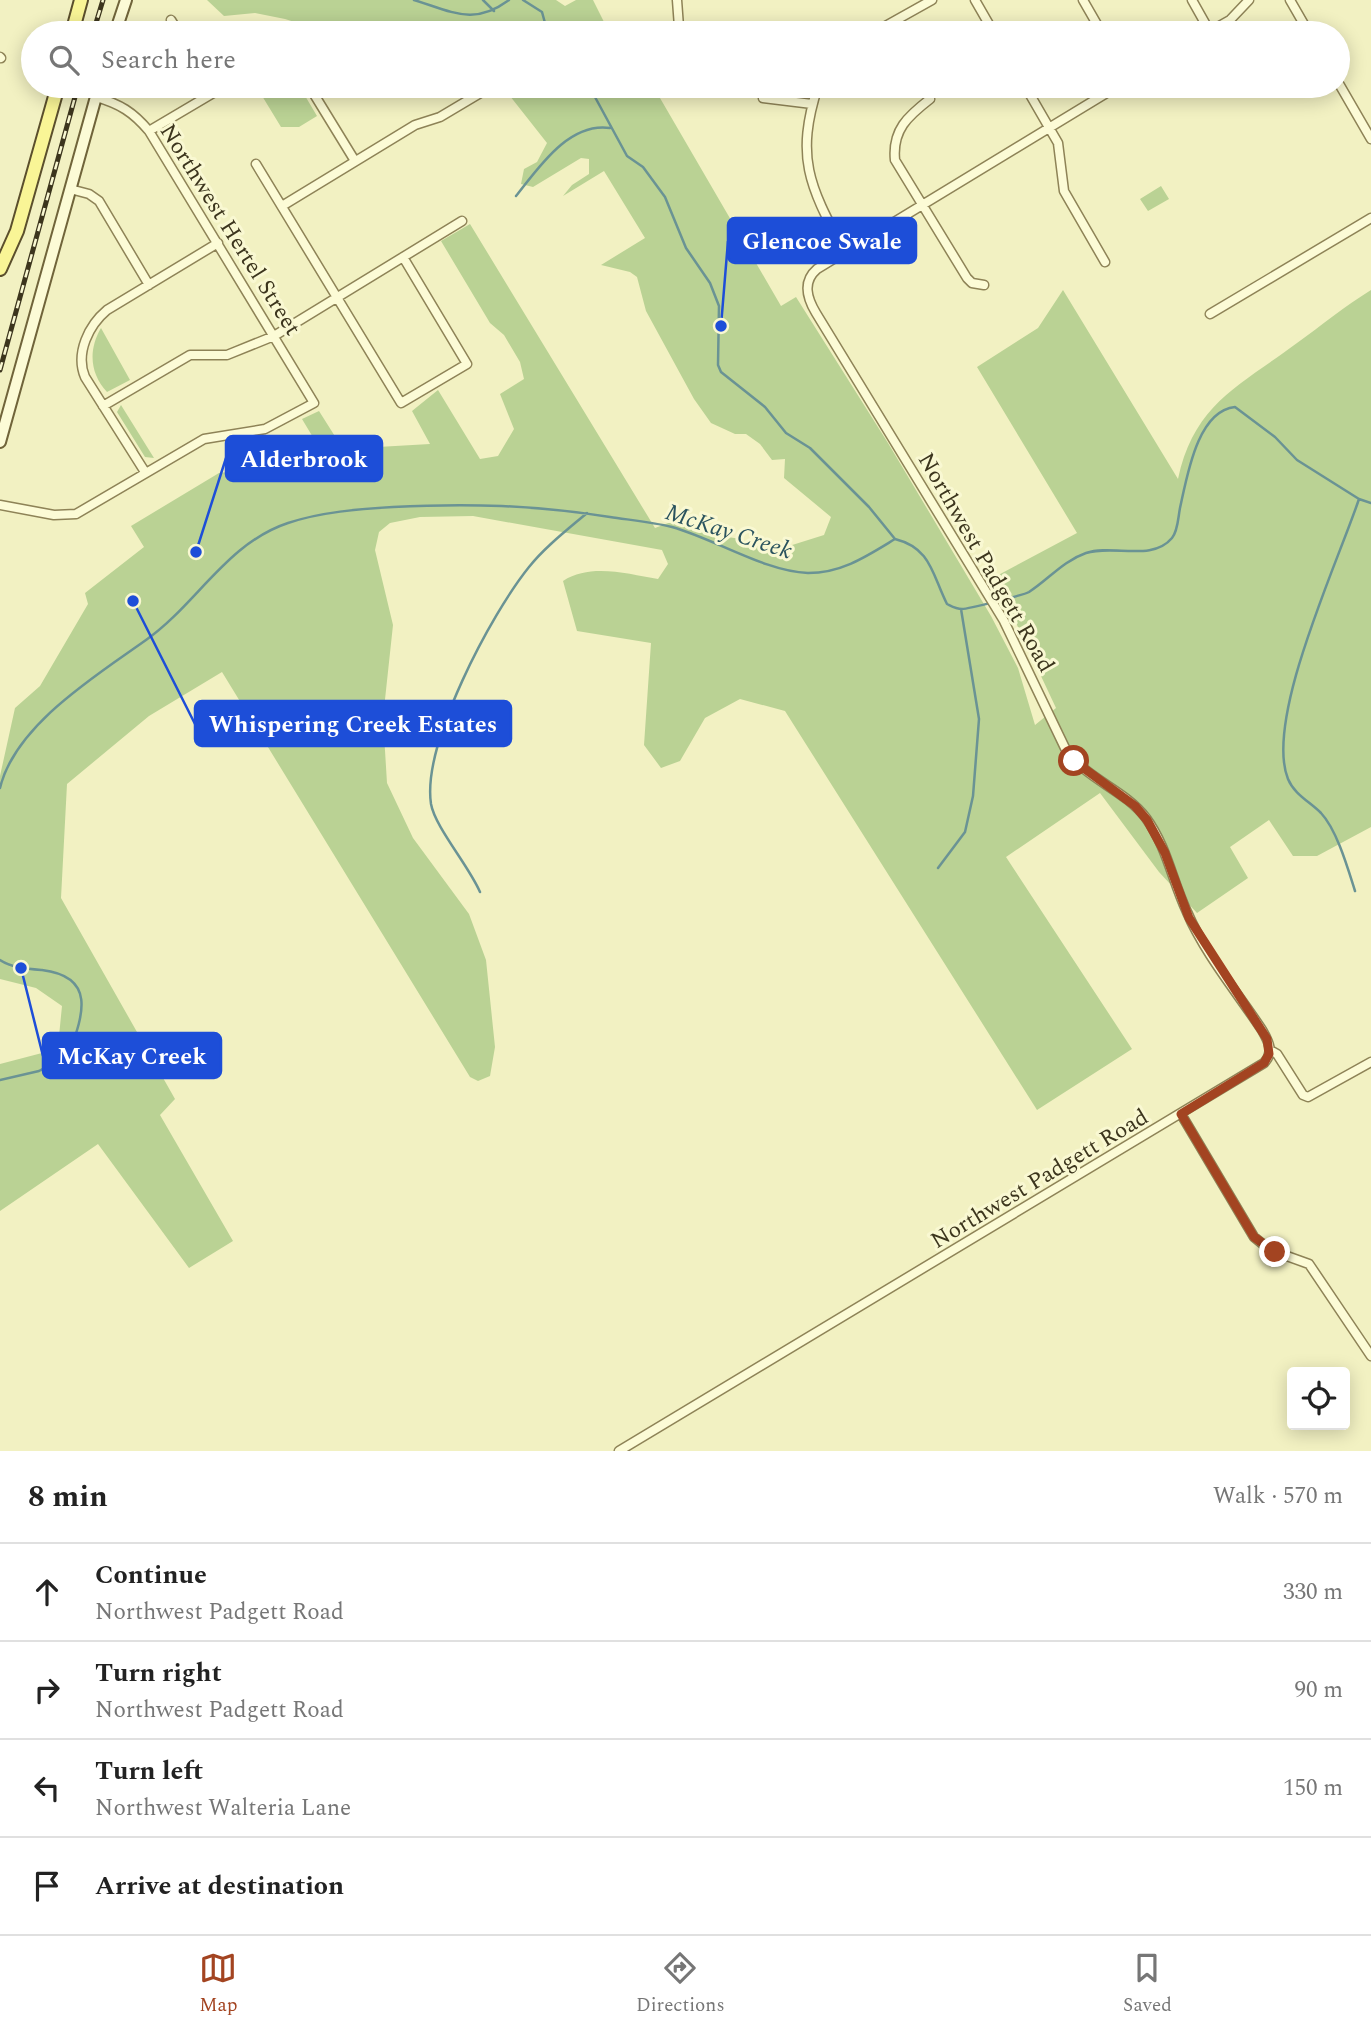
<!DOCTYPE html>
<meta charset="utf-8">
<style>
:root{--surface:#fff;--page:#f2f2f2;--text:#222;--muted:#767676;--line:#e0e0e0;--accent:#a34421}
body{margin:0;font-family:Spectral,serif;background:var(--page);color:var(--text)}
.controls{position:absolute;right:21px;bottom:21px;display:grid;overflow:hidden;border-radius:7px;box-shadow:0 4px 18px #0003}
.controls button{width:63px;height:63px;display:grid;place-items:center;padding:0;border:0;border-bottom:2px solid var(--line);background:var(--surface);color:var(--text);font:35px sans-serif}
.stop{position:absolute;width:21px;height:21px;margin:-16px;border:5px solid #a34421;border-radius:50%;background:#fff}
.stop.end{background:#a34421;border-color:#fff;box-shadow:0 2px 7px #0008}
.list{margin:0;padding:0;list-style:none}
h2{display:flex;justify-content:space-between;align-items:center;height:91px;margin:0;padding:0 28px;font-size:30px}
h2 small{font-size:23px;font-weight:400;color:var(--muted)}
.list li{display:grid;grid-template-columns:46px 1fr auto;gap:21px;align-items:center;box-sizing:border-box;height:98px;padding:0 28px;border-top:2px solid var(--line)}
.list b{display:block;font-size:26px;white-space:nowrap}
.list p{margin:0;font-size:23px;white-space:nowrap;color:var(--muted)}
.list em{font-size:23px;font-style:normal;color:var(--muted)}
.icon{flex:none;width:38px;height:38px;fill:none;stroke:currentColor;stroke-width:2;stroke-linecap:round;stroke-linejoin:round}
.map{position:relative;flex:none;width:1371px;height:1451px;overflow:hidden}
.search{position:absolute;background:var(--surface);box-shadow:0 4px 18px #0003;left:21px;right:21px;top:21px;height:77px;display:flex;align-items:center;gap:18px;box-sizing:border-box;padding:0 24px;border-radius:38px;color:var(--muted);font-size:26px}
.sheet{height:483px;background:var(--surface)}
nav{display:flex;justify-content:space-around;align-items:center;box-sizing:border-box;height:98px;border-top:2px solid var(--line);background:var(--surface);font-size:19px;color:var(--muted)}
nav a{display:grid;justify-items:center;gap:4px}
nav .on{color:var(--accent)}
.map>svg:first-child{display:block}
</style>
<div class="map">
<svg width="1371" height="1451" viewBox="0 0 1371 1451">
<rect width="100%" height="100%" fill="#f2f1c2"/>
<path fill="#bad294" d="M207 0H556L565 6 576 0H593L606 26 616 22 623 33H329L285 19 255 13 224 16Z
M256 86H293L297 91 301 89 317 116 299 127H281Z
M502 86H653L781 306 796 297 888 443 991 616 1018 668 1035 725 1056 708 1010 610 989 580 1077 533 977 367 1038 328 1063 290 1178 479C1194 403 1241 385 1297 343 1322 325 1345 306 1371 290V827L1317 856H1293L1269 820 1230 847 1248 878 1197 913 1159 872 1100 793 1006 857 1132 1049 1037 1110 785 711 740 699 705 718 680 761 661 768 644 745 651 643 577 631 563 581C591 563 627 574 658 579L668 564 662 550 473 516 420 517 390 523 379 532 375 550 393 625 383 718 387 783 413 838 469 914 486 960 495 1047 490 1076 478 1081 470 1077 222 672 149 716 67 784 61 898 175 1099 160 1115 233 1241 189 1268 98 1144 0 1211V1064L42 1053 59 1036 62 1006 36 988 0 979V776L15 708 40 686 88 604 85 593 144 547 131 526 219 473 269 467 317 444 302 419 319 411 343 449 430 444 412 411 438 390 480 459 498 456 514 429 500 394 524 379 520 362 504 335 490 323 441 241 470 224 655 528 679 519 690 528 707 534 741 539 757 546H789L824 535 831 517 784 478 785 459 772 460 760 444 746 434H735L711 423 694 399 646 311 637 277 630 272 601 265 645 238 604 171 563 196 572 185 589 174V159L581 158 533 187 521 184 524 169 537 162 547 143Z
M1161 186 1169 199 1148 211 1140 199Z
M101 328 130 380 107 392C90 374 88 350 101 328Z
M121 405 154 458 145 457 117 412Z"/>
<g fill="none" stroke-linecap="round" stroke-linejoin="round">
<path stroke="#6a9394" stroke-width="2.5" d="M414 0C453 12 474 26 509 0
M483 0 494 11
M523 0 542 12 545 23 553 33
M589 86 627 156 643 167 665 197 686 248 710 283 719 306 718 365 721 372 765 407 786 433 810 448 869 507 895 539
M516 196C539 167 569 122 610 128
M0 788C15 725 97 675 146 640 196 605 227 543 288 523 321 512 359 509 393 507 468 503 535 505 610 517 630 520 652 522 672 527 715 539 764 571 808 573 842 573 867 556 895 539 931 548 932 574 947 604 953 607 956 609 962 609 968 609 1024 595 1029 592 1049 579 1063 561 1086 553 1113 544 1152 562 1172 538 1178 531 1178 518 1180 508 1187 477 1197 411 1235 407L1275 437 1297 460 1359 499 1371 503
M938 868 965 832 973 796 979 719 961 609
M1355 891C1348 869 1337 830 1321 813 1310 802 1294 794 1288 779 1264 720 1338 562 1359 499
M480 892C469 866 435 827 431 804 422 744 491 614 529 567 545 547 567 530 587 513
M0 960C12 968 28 969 42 970 98 977 82 1017 69 1054L39 1071 0 1080"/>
<defs>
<path id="street" d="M677 0 679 27
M975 0 994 33
M1083 0 1102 33
M1192 0 1210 32
M1290 0 1309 33
M171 20 179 33
M873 33 932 0
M1207 33 1230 20 1249 0
M0 57 1 58
M1338 82 1371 139
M309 86 355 161
M818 86C794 160 811 188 845 253
M1025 86 1058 143 1064 191 1105 262
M763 98 812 104
M930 99C908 116 892 130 895 160L967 278 972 283 984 285
M149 131 225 86
M256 164 401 403 467 364 403 257
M70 189 89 194 99 201 149 285
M282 206 415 125 440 117 482 92
M1210 314 1371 218
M103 406 190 355H227L274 336 462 221
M145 472 85 377C75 353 89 325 107 310L218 243
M0 505 54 515 76 514 204 439 265 429 314 403 149 131C133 112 120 104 96 97
M1270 1050 1277 1054 1303 1095 1308 1097 1371 1062
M1181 1114 1254 1237 1270 1250 1309 1264 1371 1356
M619 1451 1264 1063C1274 1052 1269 1042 1262 1030 1237 992 1205 954 1187 912 1172 880 1167 847 1146 818 1124 789 1085 779 1065 748L1004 621 816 313C807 298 802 282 817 269L1118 86"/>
<path id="secondary" d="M115 33 126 0
M0 442 99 86"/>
<path id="primary" d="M72 33 81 0
M0 269 17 231 58 86"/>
</defs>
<use href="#street" stroke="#8e8357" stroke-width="11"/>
<use href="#secondary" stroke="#70643a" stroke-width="14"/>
<use href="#primary" stroke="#5b4f2c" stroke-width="16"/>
<use href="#street" stroke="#fcfbd6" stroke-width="8"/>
<use href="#secondary" stroke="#fcfbd6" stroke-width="10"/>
<use href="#primary" stroke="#f9f596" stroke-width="12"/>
<defs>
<path id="rail" d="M93 33 103 0
M0 370 78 86"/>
</defs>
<use href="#rail" stroke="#3c351d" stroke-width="5"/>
<use href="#rail" stroke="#f9f8d2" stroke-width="2.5" stroke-dasharray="8" stroke-linecap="butt"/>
</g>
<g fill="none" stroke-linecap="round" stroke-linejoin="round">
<path stroke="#a34421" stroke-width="9" d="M1074 761 1135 806 1147 820 1165 853 1189 918 1267 1039 1269 1054 1264 1063 1181 1114 1254 1237 1275 1252"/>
</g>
<g text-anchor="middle" stroke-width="6" stroke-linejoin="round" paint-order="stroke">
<g font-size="23" fill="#3c351d" stroke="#f9f8d2">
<text transform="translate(231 229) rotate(58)" y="8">Northwest Hertel Street</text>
<text transform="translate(987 562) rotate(60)" y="8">Northwest Padgett Road</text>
<text transform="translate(1039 1178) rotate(-31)" y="8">Northwest Padgett Road</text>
</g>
<g font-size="24" font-style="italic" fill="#2a535e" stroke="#f9f8d2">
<text transform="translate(729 531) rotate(18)" y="8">McKay Creek</text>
</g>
</g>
<path fill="none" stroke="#1d4ed8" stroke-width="2.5" d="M721 326L728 241M196 552L226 458M133 601L195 724M21 968L43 1056"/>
<g fill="#1d4ed8" stroke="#f9f8d2" stroke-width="2.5">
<circle cx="721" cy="326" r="7"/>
<circle cx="196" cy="552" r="7"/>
<circle cx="133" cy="601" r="7"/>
<circle cx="21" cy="968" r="7"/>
</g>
<g fill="#1d4ed8" stroke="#1d4ed8" stroke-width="2.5">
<rect x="728" y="218" width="188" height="45" rx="7"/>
<rect x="226" y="436" width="156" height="45" rx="7"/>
<rect x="195" y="701" width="316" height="45" rx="7"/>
<rect x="43" y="1033" width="178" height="45" rx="7"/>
</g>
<g font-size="24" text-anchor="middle" font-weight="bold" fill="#fff">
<text x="822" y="249">Glencoe Swale</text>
<text x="304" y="467">Alderbrook</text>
<text x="353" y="732">Whispering Creek Estates</text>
<text x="132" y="1064">McKay Creek</text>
</g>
</svg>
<div class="controls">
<button><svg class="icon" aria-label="locate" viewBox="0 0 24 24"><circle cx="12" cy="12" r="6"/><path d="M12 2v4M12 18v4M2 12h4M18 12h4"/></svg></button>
</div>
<div class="stop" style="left:1074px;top:761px"></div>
<div class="stop end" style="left:1275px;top:1252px"></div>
<div class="search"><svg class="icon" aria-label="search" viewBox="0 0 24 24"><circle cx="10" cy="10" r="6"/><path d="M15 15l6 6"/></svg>Search here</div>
</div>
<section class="sheet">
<h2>8 min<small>Walk · 570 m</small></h2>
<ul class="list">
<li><svg class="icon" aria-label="ahead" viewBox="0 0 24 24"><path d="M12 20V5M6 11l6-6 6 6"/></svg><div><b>Continue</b><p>Northwest Padgett Road</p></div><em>330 m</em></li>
<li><svg class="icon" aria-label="right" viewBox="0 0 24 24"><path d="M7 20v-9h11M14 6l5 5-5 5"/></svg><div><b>Turn right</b><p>Northwest Padgett Road</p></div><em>90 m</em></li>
<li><svg class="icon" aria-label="left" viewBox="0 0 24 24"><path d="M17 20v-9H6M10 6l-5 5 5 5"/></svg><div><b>Turn left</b><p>Northwest Walteria Lane</p></div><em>150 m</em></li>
<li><svg class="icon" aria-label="arrive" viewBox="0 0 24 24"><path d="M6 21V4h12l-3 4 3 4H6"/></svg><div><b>Arrive at destination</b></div></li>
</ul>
</section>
<nav>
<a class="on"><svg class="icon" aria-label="map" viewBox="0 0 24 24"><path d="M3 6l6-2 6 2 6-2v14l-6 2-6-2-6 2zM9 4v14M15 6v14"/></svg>Map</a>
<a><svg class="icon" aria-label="directions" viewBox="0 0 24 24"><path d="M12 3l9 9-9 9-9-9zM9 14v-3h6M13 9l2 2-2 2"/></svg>Directions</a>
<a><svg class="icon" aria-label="saved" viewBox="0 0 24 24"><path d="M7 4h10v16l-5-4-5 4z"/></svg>Saved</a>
</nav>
